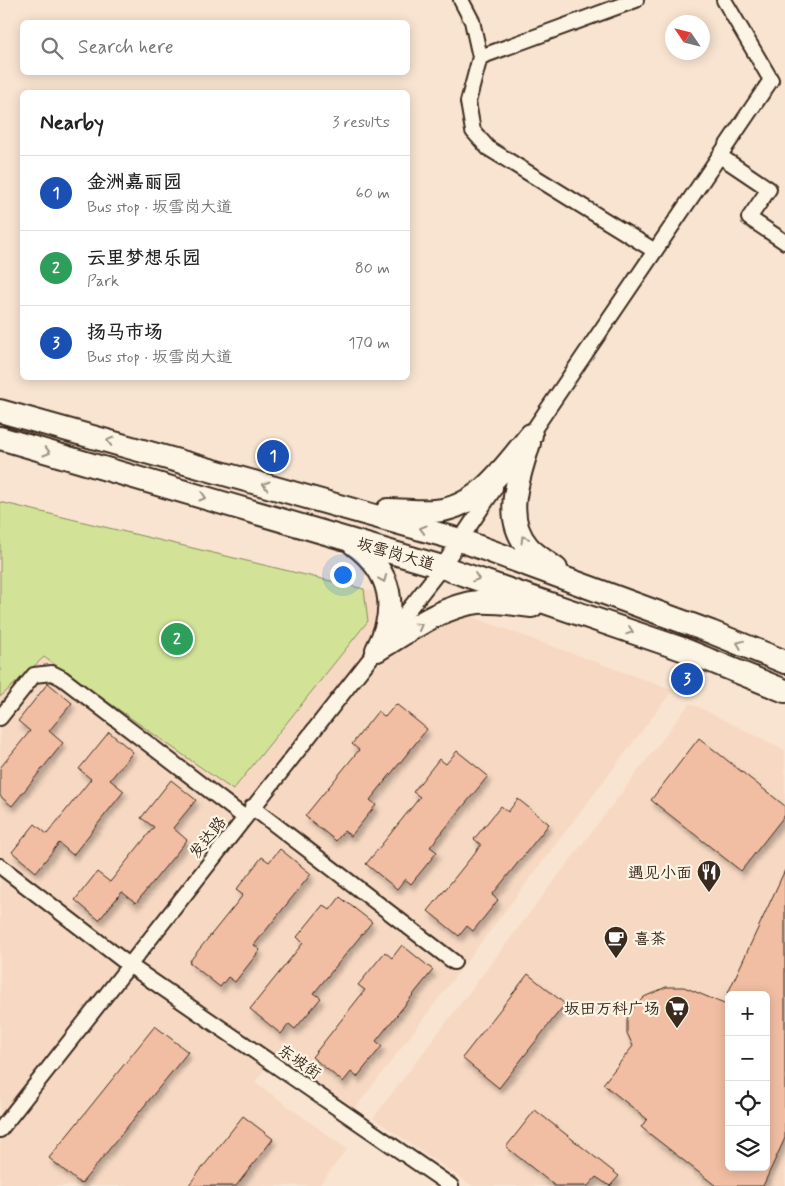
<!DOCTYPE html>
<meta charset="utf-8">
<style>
:root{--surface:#fff;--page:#f6f6f6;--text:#222;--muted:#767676;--line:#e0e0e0;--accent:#7c3aed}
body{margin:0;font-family:Mynerve,"LXGW WenKai TC",sans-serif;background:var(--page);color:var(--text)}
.controls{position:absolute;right:15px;bottom:15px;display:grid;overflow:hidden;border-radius:8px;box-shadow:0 2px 12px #0003}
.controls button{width:45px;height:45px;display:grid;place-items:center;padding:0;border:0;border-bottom:1px solid var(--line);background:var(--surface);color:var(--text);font:25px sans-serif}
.compass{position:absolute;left:665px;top:15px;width:45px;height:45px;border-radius:50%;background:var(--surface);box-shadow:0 2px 12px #0003;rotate:305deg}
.you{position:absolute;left:342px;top:574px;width:18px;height:18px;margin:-12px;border:4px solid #fff;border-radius:50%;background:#1a73e8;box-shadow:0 0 0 8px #1a73e833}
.badge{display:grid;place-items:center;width:32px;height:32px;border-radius:50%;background:var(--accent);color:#fff;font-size:16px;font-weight:700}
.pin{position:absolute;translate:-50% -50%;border:2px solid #fff;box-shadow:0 1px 5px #0006}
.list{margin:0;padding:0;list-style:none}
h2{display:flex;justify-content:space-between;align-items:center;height:65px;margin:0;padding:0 20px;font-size:21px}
h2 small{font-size:16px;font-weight:400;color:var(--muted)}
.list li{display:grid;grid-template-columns:32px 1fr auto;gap:15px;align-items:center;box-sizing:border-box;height:75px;padding:0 20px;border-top:1px solid var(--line)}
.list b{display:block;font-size:19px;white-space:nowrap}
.list p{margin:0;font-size:16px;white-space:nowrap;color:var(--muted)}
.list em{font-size:16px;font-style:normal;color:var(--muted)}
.icon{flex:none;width:28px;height:28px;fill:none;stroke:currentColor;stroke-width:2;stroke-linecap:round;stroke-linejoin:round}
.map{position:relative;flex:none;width:785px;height:1186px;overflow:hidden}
.search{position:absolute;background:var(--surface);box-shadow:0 2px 12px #0003;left:20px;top:20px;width:390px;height:55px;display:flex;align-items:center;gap:12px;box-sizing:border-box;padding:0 18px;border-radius:8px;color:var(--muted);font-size:19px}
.panel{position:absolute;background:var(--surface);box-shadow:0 2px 12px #0003;left:20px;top:90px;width:390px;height:290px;border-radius:8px}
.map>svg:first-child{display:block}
</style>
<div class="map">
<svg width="785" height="1186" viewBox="0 0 785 1186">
<defs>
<filter id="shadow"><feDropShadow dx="3" dy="5.5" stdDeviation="2.5" flood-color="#0004"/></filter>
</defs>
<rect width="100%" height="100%" fill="#f9e4d1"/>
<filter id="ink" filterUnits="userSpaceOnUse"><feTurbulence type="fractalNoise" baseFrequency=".02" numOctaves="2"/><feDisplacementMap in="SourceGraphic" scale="10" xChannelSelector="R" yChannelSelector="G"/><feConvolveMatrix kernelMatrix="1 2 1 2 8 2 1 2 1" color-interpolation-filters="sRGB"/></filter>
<g filter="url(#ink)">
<path fill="#f7d9c3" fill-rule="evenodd" d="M364 589 456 611 673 690 354 1110 278 1053 255 1082 347 1149 319 1186H0V697L44 657 233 790 368 621Z
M690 703 785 750V1186H472L373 1118ZM729 995H766V1167H729Z"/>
<path fill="#d2e397" stroke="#86865a" d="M0 502 364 589 368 621 233 790 44 657 0 697Z"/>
<path fill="#f1bea3" stroke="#3b2a1e" filter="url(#shadow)" d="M48 683 72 703 49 731 63 743 12 806 0 796V768L30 731 18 721Z
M396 704 427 729 370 800 376 805 351 836 344 831 336 841 305 816 359 750 352 744 378 711 385 717Z
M109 732 133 752 110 780 124 791 73 855 59 843 36 872 12 852 35 824 47 834 91 779 79 769Z
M699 738 785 806V815L741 871 651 800Z
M457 751 488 776 430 847 437 852 411 884 405 879 397 889 366 864 420 797 413 792 439 759 446 764Z
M171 780 196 800 173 828 187 840 136 903 122 892 99 920 75 900 97 872 110 882 154 827 141 818Z
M518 799 549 824 492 895 498 900 473 931 467 926 459 936 428 911 481 845 474 839 501 806 508 812Z
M280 849 311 874 254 945 260 950 235 982 228 977 220 987 189 962 243 895 236 890 262 857 269 862Z
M785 870V1138L763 1186H716L641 1127 647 1119 603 1084 633 1046 627 1033V1019L634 1007 644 997 666 987H684L729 1006V1167H766V995H727Z
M340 897 372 922 314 993 321 998 295 1029 289 1024 281 1034 250 1009 303 943 297 937 323 905 330 910Z
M402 945 433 970 376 1041 382 1046 357 1077 351 1072 343 1082 312 1057 365 990 358 985 385 952 392 958Z
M528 974 565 1004 499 1088 462 1058Z
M155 1026 188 1052 81 1184 49 1158Z
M535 1110 619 1176 610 1186 596 1177 588 1186H555L506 1147Z
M243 1116 273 1139 236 1186H188Z"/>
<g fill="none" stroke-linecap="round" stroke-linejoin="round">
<defs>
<path id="street" d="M461 0 472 21 480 57 468 102 473 131 488 148 655 251
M480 57 636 0
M720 156 769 189 749 218 785 242
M526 441 771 80 724 0
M0 718 34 675 52 673 62 678 244 817
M252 807 454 962
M0 866 129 965 451 1186
M0 1130 442 567 495 488"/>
<path id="primary" d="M0 411 460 540 711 632 785 662
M0 438 442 567 682 649 785 691
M529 443C519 477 502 517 528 547 536 556 547 562 556 569
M388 510C403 510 419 512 434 511 479 508 505 466 531 435
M354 544C392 572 399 608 377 650
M377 650C407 632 442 606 478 602 495 601 514 604 532 606"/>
</defs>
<use href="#street" stroke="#3b2a1e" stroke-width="18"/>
<use href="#primary" stroke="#3b2a1e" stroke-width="26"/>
<use href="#street" stroke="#fcf5e5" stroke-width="14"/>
<use href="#primary" stroke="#fcf5e5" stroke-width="22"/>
</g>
<defs><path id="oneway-chevron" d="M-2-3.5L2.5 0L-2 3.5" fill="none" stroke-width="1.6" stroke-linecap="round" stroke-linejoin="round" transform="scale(1.25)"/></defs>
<g stroke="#9c9082">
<use href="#oneway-chevron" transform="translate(110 441) rotate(-164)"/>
<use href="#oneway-chevron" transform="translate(47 452) rotate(16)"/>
<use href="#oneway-chevron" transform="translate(266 485) rotate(-164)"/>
<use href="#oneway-chevron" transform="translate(203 497) rotate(16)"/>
<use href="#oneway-chevron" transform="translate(423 529) rotate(-164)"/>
<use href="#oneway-chevron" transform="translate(524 539) rotate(-121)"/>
<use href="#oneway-chevron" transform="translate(476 578) rotate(19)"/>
<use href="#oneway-chevron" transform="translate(383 579) rotate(68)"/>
<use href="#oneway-chevron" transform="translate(419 626) rotate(-29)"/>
<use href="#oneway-chevron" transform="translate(630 631) rotate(19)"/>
<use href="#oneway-chevron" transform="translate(740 644) rotate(-158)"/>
</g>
</g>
<defs>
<symbol id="restaurant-pin" viewBox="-11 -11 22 30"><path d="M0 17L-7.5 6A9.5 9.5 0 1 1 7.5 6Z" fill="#3b2a1e" stroke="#fcf5e5"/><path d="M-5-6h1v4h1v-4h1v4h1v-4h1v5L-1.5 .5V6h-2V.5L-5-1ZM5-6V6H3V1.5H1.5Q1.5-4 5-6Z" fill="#fff"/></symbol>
<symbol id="cafe-pin" viewBox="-11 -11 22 30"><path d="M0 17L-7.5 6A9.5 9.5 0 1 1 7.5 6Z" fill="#3b2a1e" stroke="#fcf5e5"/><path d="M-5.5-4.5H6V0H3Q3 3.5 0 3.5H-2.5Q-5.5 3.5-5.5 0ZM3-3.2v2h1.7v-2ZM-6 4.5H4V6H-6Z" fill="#fff"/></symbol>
<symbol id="supermarket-pin" viewBox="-11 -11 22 30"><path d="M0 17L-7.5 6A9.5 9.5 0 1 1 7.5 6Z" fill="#3b2a1e" stroke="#fcf5e5"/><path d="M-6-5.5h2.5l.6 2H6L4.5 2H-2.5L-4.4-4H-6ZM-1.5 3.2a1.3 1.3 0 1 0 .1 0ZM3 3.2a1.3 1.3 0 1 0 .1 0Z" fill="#fff"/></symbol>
</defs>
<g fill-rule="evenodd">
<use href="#restaurant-pin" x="695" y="858" width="28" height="38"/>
<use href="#cafe-pin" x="602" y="924" width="28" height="38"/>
<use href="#supermarket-pin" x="663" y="994" width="28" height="38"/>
</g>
<g text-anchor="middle" stroke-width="4.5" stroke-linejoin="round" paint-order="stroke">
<g font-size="16" fill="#3b2a1e" stroke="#fcf5e5">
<text transform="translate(396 553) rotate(16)" y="6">坂雪岗大道</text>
<text transform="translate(207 837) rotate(-52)" y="6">发达路</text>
<text transform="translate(300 1061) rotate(34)" y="6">东坡街</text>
</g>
<g font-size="16" fill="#3b2a1e" stroke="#fcf5e5" text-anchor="end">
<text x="692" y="878">遇见小面</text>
<text x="634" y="944" text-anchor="start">喜茶</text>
<text x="660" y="1014">坂田万科广场</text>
</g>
</g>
</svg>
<div class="controls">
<button>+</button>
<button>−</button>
<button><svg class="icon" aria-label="locate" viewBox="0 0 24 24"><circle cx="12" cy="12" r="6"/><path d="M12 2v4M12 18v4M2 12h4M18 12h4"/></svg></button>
<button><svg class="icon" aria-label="layers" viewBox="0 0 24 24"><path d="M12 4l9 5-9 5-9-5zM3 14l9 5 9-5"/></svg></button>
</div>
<svg class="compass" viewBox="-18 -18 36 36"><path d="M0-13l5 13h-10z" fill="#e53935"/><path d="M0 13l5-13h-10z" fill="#767676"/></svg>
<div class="you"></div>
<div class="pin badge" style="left:273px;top:456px;background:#1a4fb4">1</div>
<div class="pin badge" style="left:177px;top:639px;background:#2e9e5b">2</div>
<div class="pin badge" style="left:687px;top:679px;background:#1a4fb4">3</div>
<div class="search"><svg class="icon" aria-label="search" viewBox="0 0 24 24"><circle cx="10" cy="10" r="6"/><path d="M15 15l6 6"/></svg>Search here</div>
<section class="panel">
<h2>Nearby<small>3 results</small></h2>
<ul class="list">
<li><span class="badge" style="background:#1a4fb4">1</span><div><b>金洲嘉丽园</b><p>Bus stop · 坂雪岗大道</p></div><em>60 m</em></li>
<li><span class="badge" style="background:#2e9e5b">2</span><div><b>云里梦想乐园</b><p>Park</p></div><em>80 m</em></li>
<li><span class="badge" style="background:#1a4fb4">3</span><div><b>扬马市场</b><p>Bus stop · 坂雪岗大道</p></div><em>170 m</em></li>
</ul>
</section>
</div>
